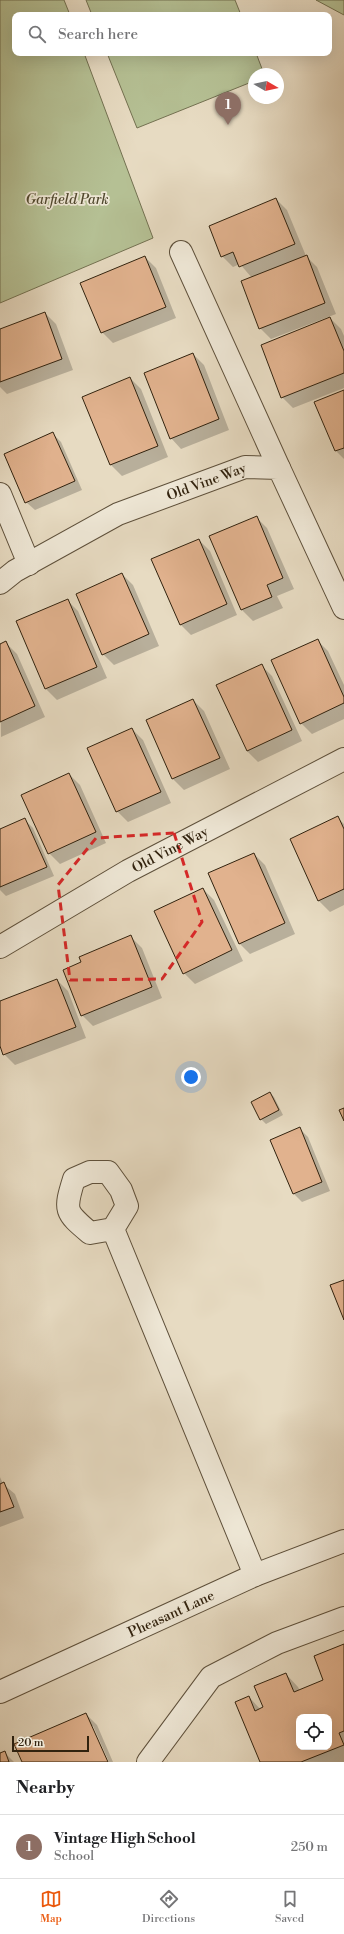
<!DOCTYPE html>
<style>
:root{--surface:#fff;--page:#f6f6f6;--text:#202124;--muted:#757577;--line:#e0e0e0;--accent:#ea580c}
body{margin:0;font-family:"Libre Bodoni",serif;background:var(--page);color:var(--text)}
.controls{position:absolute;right:12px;bottom:12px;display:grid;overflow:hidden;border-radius:8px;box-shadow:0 4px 16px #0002}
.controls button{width:36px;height:36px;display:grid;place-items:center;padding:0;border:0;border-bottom:1px solid var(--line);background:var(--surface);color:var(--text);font:20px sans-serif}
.compass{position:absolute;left:248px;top:68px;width:36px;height:36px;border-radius:50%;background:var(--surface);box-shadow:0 4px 16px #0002;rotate:99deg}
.scale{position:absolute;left:12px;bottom:10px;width:77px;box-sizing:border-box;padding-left:4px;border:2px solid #31220e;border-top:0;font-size:11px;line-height:14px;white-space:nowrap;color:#31220e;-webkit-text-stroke:3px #efe8d7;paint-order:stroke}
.you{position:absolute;left:191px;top:1077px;width:14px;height:14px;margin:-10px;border:3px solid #fff;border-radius:50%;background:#1a73e8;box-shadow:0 0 0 6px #1a73e833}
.badge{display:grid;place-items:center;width:26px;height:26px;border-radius:50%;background:var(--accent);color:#fff;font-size:13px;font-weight:700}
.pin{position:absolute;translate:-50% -33px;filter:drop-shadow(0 1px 2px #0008)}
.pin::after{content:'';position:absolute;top:21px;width:14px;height:12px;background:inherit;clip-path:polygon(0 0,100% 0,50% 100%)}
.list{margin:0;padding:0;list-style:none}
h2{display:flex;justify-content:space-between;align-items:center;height:52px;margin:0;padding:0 16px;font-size:17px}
h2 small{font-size:13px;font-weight:400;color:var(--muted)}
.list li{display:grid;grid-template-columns:26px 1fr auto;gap:12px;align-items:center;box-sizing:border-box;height:64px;padding:0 16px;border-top:1px solid var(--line)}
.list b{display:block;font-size:15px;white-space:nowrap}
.list p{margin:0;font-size:13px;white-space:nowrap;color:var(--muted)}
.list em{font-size:13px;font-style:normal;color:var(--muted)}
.icon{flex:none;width:22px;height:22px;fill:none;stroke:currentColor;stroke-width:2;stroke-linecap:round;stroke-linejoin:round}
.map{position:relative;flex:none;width:344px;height:1762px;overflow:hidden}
.search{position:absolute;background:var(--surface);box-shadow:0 4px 16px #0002;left:12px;right:12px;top:12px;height:44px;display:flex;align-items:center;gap:10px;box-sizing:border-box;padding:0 14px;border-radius:8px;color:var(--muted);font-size:15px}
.sheet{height:116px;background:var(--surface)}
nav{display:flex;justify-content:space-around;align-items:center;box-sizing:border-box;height:56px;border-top:1px solid var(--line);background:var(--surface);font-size:11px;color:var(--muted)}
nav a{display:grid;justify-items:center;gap:2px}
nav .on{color:var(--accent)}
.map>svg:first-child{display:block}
</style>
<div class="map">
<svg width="344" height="1762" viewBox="0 0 344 1762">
<rect width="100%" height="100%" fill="#e7dbc2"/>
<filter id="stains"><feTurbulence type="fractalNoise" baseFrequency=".005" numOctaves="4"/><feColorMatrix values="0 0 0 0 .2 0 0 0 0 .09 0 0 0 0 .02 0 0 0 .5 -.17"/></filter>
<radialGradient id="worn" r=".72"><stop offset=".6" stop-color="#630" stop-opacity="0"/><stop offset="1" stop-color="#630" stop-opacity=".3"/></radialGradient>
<path fill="#b5c094" stroke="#737151" d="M0 0H64L70 15H15V53H84L153 238 0 303Z
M86 0H235L241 15H92Z
M316 0H344V15Z
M107 53H256L264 74H254V81L137 128Z"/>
<path fill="#0003" fill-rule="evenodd" d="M276 199 287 210 306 256 317 267 336 314 271 339 260 328 252 278 240 264 233 267 222 256Z
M145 257 156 268 176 318 113 343 102 332Z
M45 313 56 324 73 370 7 394 0 387V330Z
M330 318 341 329 344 336V388L293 408 282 397Z
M193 354 204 365 229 430 181 449 171 438Z
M130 378 141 389 168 457 122 476 111 465 84 397Z
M344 391V459L336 451 316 403Z
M53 434 61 442 82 490 35 510 26 502Z
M256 517 267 528 294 589 277 596 283 608 253 621 242 610 210 537Z
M199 540 210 551 237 615 191 635 180 624Z
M122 574 133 585 159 646 114 665 103 654 77 594Z
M67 600 78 611 107 678 57 700 46 689 17 621Z
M317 640 328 651 344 685V719L312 734 301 723Z
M6 643 17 654 45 717 1 737 0 645Z
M261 665 272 676 302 741 258 762 247 751Z
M193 700 204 711 230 769 184 790 173 779 147 721Z
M132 729 143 740 171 803 128 822 117 811Z
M69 774 80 785 106 843 60 864 49 853Z
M338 818 344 824V905L330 912 319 901 291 840Z
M25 820 33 828 54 876 6 896 0 890V830Z
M254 854 265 865 295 934 250 954 239 943Z
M203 889 214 900 243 961 195 984 184 973Z
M131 937 142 948 162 998 93 1026 82 1015V963Z
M57 980 68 991 86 1038 15 1065 4 1054 0 1044V1002Z
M270 1093 274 1097 283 1115 266 1124 261 1119Z
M299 1128 308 1137 330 1191 302 1202 294 1194 272 1140Z
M0 1477 3 1484 15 1494 24 1518 0 1527Z
M344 1646V1762H261L249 1697 261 1710 265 1708 286 1674 298 1687 300 1691 324 1681ZM299 1717H329V1747H299Z
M86 1714 97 1725 113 1762H109L93 1726H91L107 1762H23Z
M4 1752 14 1762H0V1754Z"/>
<path fill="#e1b28e" stroke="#31220e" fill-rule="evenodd" d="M276 198 295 244 239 267 233 252 221 257 209 226Z
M307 255 325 303 259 329 241 281Z
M145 256 166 307 101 333 80 283Z
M45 312 62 359 0 382V329Z
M330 317 344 351V373L281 398 261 345Z
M193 353 219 419 170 439 144 373Z
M130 377 158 446 110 465 82 397Z
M344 390V448L335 451 314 402Z
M53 432 75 481 25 503 4 454Z
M257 516 283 578 267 585 272 597 241 610 209 536Z
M199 539 227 604 180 625 151 559Z
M122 573 149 634 102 655 76 594Z
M68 599 97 667 45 689 16 621Z
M318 639 344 697V703L300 724 271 660Z
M6 641 35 706 0 722V644Z
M262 664 292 730 247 751 216 685Z
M193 699 220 758 172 779 146 720Z
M132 728 161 792 116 812 87 748Z
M69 773 96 832 48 854 21 795Z
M338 816 344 829V889L318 901 290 839Z
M25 818 47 867 0 887V829Z
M254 853 285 923 239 944 208 873Z
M203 888 232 950 183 974 154 911Z
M131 935 152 987 81 1016 63 970 81 962 79 957Z
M57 979 76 1027 3 1055 0 1046V1001Z
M270 1092 279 1110 260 1120 251 1102Z
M344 1108V1121L339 1110Z
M300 1127 322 1182 293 1194 270 1140Z
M344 1280V1320L330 1285Z
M4 1482 14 1507 0 1512V1484Z
M344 1644V1731L339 1733 344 1745 301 1762H260L235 1702 249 1696 255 1711 263 1707 254 1686 286 1673 294 1692 323 1680 314 1656ZM299 1717H329V1747H299Z
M86 1713 108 1762H22L14 1744Z
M5 1751 9 1762H0V1753Z"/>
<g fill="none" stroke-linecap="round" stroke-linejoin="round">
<defs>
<g id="minor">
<path d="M181 252 279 468"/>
<path d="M0 494 29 564"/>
<path id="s1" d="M0 583 15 571 118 514 245 467 279 468 344 608"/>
<path id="s2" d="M0 947 128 871 344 759"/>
<path d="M113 1229 90 1233C65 1212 64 1211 74 1179L90 1172H108L121 1190 127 1206 113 1229 255 1575"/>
<path id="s3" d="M0 1692 255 1575 344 1541"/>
<path d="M148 1762 211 1677 277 1643 344 1618"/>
</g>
</defs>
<use href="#minor" stroke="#5e503b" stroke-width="24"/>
<use href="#minor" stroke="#efe8d7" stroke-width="22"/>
</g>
<path fill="none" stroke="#d62828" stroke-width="3" stroke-dasharray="8 5" stroke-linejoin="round" d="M174 833 202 922 162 979 70 980 58 885 96 838Z"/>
<g text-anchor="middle" stroke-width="3.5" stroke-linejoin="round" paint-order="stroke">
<g font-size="14" font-style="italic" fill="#524a30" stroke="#efe8d7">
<text x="67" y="204">Garfield Park</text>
</g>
<g font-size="14" fill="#31220e" stroke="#efe8d7">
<text dy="5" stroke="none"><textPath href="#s1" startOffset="231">Old Vine Way</textPath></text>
<text dy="5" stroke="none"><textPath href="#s2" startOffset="196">Old Vine Way</textPath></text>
<text dy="5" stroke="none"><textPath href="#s3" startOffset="188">Pheasant Lane</textPath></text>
</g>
</g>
<rect width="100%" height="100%" filter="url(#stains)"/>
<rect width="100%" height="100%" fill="url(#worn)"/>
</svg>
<div class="controls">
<button><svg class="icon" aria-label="locate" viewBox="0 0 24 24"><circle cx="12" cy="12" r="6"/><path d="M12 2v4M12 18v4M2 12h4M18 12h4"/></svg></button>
</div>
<svg class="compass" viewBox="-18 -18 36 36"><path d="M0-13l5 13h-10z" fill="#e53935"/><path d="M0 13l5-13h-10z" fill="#757577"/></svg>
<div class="scale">20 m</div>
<div class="you"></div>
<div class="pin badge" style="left:228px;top:125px;background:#8d6e63">1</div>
<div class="search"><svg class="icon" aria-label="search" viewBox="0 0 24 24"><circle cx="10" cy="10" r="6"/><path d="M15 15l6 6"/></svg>Search here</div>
</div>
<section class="sheet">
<h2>Nearby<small></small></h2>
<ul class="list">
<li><span class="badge" style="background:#8d6e63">1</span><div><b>Vintage High School</b><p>School</p></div><em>250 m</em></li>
</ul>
</section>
<nav>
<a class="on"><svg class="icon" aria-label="map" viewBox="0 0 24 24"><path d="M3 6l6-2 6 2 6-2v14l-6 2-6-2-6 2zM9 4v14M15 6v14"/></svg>Map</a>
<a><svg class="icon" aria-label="directions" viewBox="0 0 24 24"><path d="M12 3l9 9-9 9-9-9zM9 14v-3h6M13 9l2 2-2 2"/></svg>Directions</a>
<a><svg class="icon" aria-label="saved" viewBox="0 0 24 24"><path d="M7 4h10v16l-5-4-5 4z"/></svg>Saved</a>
</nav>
